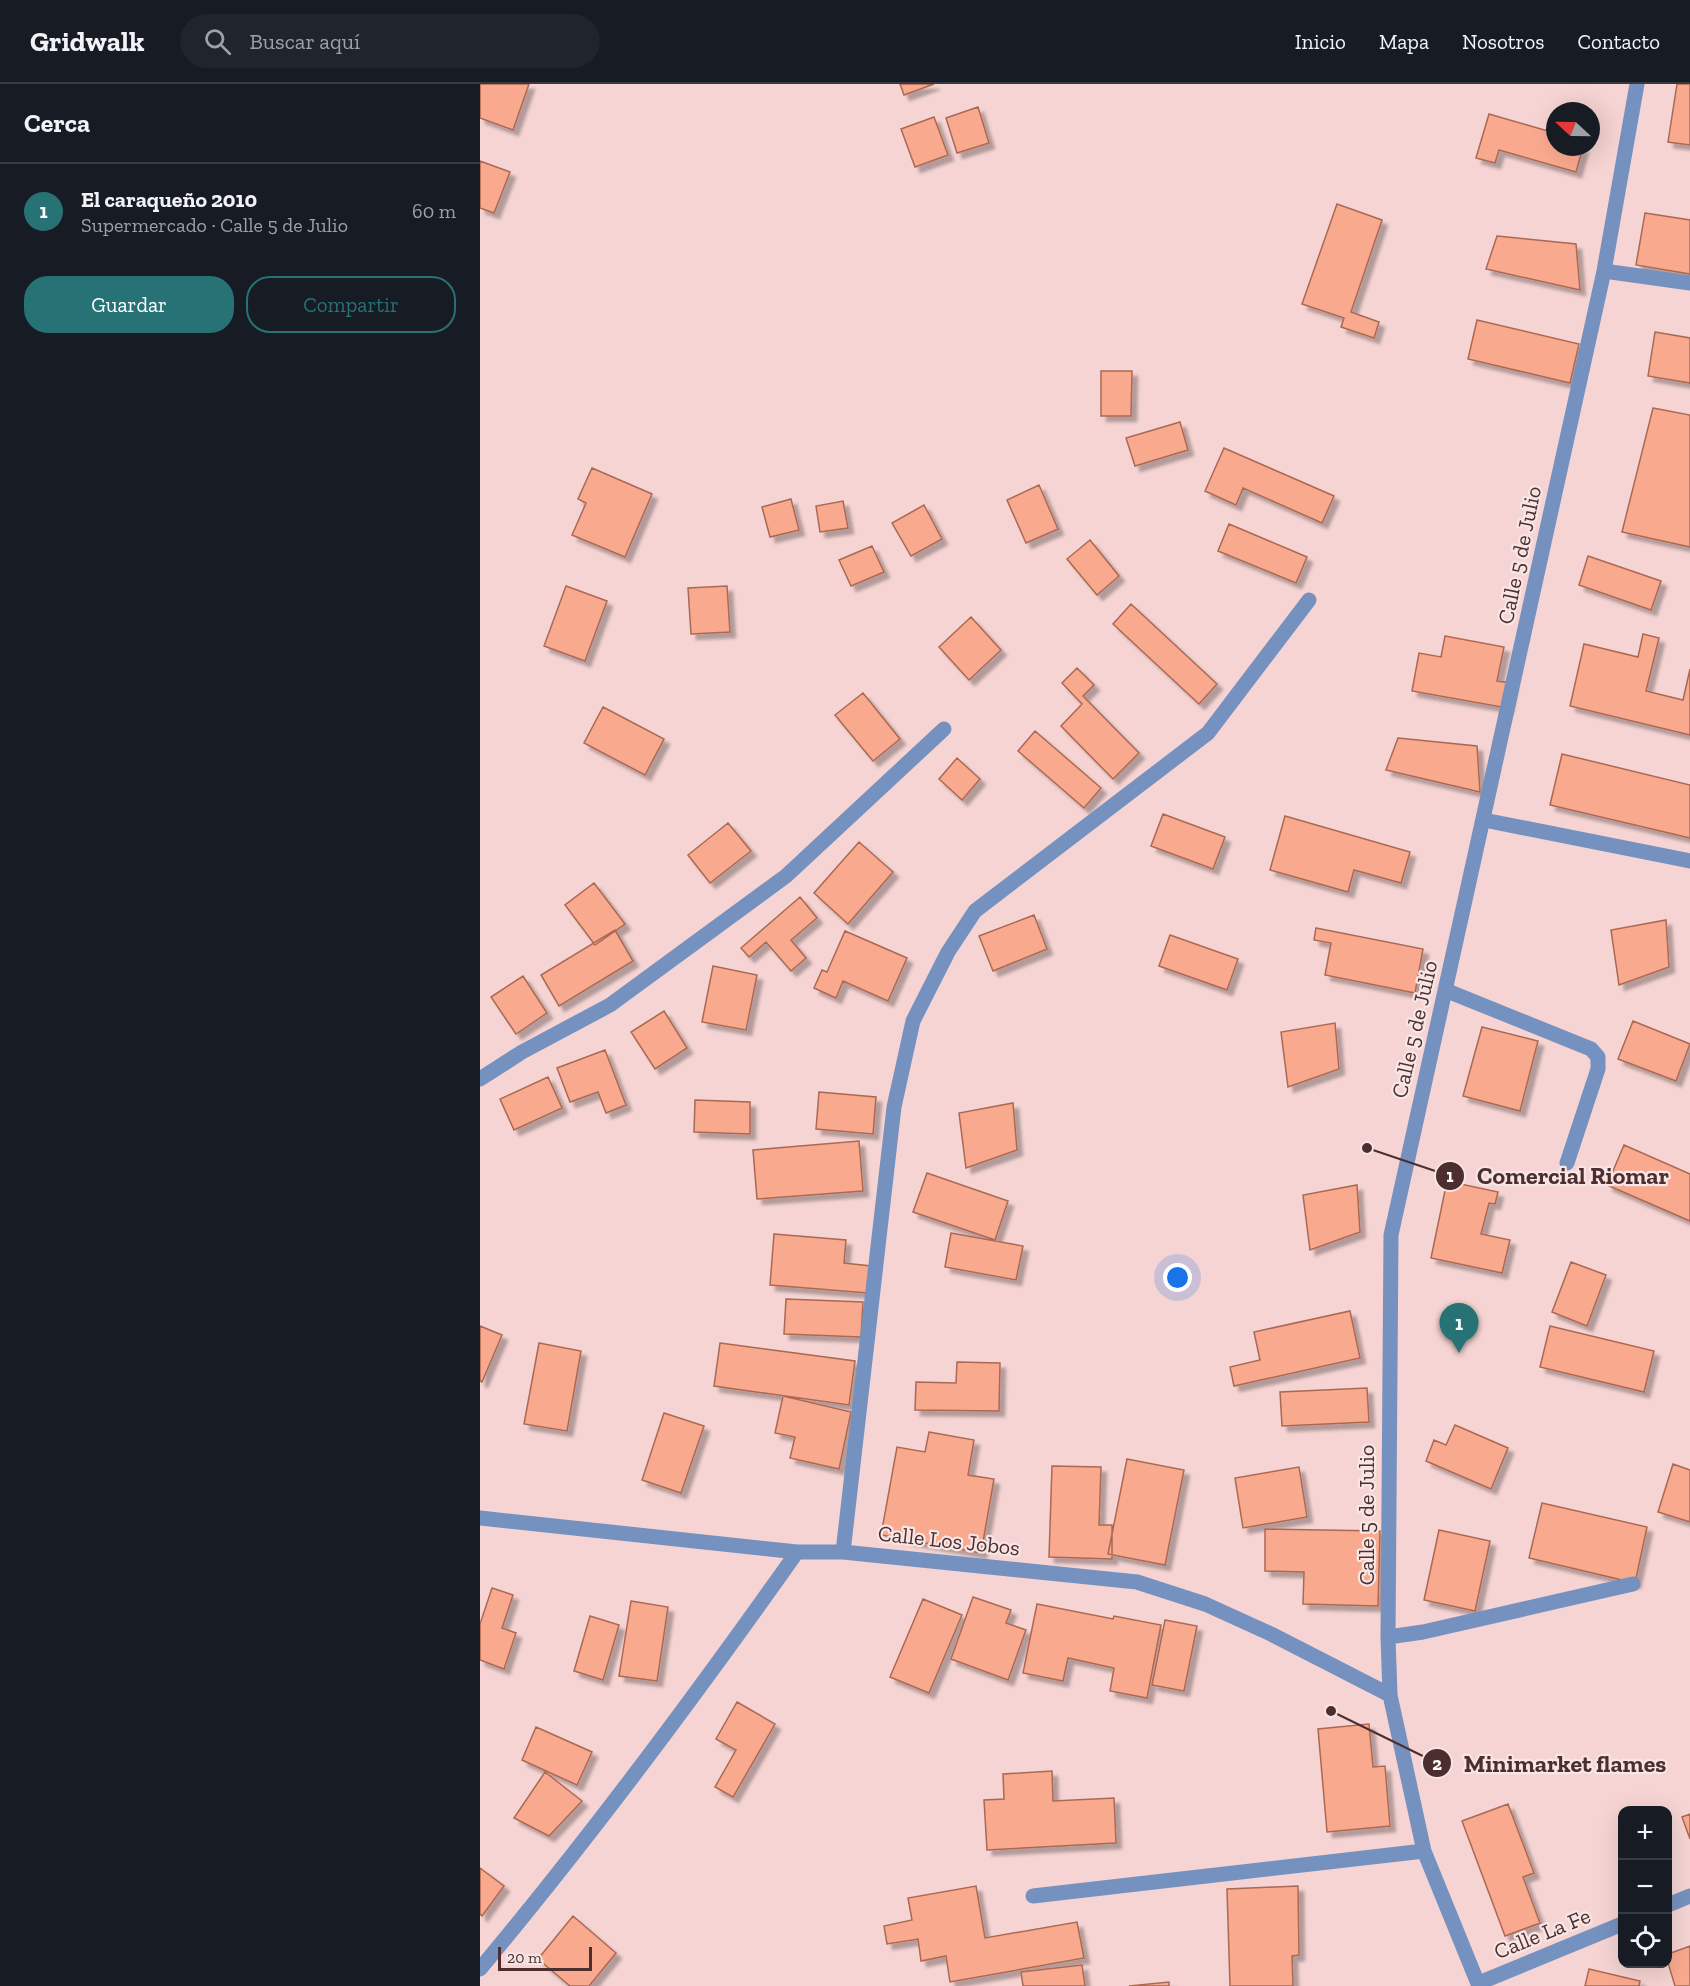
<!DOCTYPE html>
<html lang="es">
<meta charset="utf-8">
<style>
:root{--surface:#171b24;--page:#20242c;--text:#f1f3f6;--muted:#9ea1a6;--line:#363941;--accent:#277275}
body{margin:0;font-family:"Zilla Slab",serif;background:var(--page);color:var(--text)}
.controls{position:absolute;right:18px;bottom:18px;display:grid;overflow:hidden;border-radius:12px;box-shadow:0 6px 24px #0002}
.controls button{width:54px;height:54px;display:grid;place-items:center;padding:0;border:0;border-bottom:2px solid var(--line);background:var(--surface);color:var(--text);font:30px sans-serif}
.compass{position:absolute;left:1066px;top:18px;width:54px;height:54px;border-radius:50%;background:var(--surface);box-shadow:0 6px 24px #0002;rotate:292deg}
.scale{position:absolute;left:18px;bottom:15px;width:94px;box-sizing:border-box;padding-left:6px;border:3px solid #4d2e2e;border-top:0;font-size:16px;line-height:21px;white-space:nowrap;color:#4d2e2e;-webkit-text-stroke:4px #f7e6e5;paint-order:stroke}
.you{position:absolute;left:698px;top:1194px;width:21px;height:21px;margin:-15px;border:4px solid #fff;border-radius:50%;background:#1a73e8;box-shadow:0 0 0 9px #1a73e833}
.badge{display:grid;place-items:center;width:39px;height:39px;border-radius:50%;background:var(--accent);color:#fff;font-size:20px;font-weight:700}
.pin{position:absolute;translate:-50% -50px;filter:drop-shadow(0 2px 3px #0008)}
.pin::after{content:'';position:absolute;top:32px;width:21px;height:18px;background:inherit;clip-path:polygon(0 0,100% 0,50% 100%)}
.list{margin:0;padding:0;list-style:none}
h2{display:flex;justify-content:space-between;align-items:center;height:78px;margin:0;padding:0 24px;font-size:26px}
h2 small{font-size:20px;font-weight:400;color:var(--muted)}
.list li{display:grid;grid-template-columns:39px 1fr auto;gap:18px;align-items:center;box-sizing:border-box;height:96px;padding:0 24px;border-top:2px solid var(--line)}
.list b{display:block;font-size:22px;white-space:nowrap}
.list p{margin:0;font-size:20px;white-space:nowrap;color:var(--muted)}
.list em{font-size:20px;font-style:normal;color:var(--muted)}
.actions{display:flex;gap:12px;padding:18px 24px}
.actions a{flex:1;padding:14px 0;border:2px solid var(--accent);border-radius:24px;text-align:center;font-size:21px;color:var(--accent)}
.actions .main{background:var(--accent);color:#fff}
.icon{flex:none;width:33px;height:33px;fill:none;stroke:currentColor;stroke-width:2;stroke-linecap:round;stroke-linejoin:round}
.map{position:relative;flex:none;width:1210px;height:1902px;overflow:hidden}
header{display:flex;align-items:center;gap:36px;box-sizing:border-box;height:84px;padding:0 30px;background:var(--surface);border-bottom:2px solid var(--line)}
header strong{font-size:28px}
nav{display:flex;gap:33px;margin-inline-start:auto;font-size:21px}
.search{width:420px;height:54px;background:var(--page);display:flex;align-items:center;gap:15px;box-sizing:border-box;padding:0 21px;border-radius:33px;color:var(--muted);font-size:22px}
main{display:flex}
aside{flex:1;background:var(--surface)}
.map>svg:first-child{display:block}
</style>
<header>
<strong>Gridwalk</strong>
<div class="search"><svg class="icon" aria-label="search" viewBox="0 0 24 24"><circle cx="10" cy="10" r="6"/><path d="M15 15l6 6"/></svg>Buscar aquí</div>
<nav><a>Inicio</a><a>Mapa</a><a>Nosotros</a><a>Contacto</a></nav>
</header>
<main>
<aside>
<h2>Cerca<small></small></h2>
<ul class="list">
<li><span class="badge">1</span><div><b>El caraqueño 2010</b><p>Supermercado · Calle 5 de Julio</p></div><em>60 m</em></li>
</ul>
<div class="actions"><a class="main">Guardar</a><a>Compartir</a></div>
</aside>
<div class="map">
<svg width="1210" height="1902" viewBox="0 0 1210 1902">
<defs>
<filter id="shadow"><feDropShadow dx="5.5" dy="5.5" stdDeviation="1.5" flood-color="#0004"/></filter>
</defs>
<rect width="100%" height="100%" fill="#f5d4d3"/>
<path fill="#f9a98e" stroke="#ab6953" stroke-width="1.5" filter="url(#shadow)" d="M0 0H49L33 46 0 34Z
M420 0H454L424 11Z
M1197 0H1210V61L1188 58Z
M498 23 509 59 477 69 466 34Z
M1009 30 1075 49V63H1103L1096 88 1019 66 1015 79 996 74Z
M454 33 468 71 435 83 421 45Z
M0 77 30 88 14 129 0 124Z
M857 120 902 136 871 228 899 238 894 254 861 243 864 234 822 220Z
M1165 129 1210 136V190L1156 181Z
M1017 152 1096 160 1100 206 1006 185Z
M997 236 1099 260 1090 299 988 275Z
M1175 248 1210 254V299L1168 292Z
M621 287H652L651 332H621Z
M1173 324 1210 331V463L1142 448Z
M700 338 708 366 655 382 646 354Z
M744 364 854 412 842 439 763 404 756 421 725 407Z
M112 384 172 410 145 473 92 451 106 419 98 415Z
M559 401 578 445 546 459 527 416Z
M311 415 319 446 290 453 282 423Z
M363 417 368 444 340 448 336 422Z
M444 421 462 455 431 472 412 439Z
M749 440 827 473 816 499 738 467Z
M610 456 639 492 617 511 587 475Z
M392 462 404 488 371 502 359 476Z
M1108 472 1181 497 1171 526 1099 501Z
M86 502 127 517 105 577 64 562Z
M247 502 250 548 211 550 208 504Z
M651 520 737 600 719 620 633 540Z
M491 533 521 566 489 596 459 563Z
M1163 550 1179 554 1166 607 1203 616 1210 585V651L1090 622 1104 560 1158 573Z
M965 552 1024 563 1017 597 1032 599 1027 624 932 607 939 569 961 573Z
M597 584 614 601 603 612 659 669 633 695 581 642 602 620 582 599Z
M383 609 420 655 393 677 355 631Z
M123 623 184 655 165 691 104 659Z
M555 647 621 704 604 724 538 667Z
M918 654 997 662 1000 708 906 686Z
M1082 670 1210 701V754L1070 721Z
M477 674 500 695 482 716 459 695Z
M683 730 745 753 733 785 671 762Z
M805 732 930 768 921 799 874 786 868 808 790 786Z
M248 739 271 767 230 799 208 771Z
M379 758 413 788 368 840 334 809Z
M114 799 145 840 115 861 85 821Z
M320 813 337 834 311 856 326 874 311 887 286 858 269 873 261 864Z
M554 831 567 865 513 887 499 852Z
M1186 836 1189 883 1139 901 1131 846Z
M836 844 943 865 935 909 845 891 851 859 834 856Z
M135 846 153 877 79 922 61 891Z
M365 847 427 874 408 917 363 897 356 914 334 904 342 886 347 888Z
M690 851 758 875 747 906 679 882Z
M233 882 277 891 266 946 222 938Z
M43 892 67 929 36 950 11 913Z
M184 927 207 964 175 985 151 948Z
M1153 937 1210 960 1196 997 1138 975Z
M855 939 859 985 808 1003 801 948Z
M1002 943 1058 957 1040 1027 983 1012Z
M125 966 146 1021 126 1029 118 1008 90 1018 77 984Z
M68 993 82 1024 34 1046 20 1015Z
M339 1008 396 1013 393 1050 336 1045Z
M215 1016 270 1018V1050L214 1048Z
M533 1019 537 1066 486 1084 479 1029Z
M379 1057 383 1107 277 1115 273 1066Z
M1144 1061 1210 1090V1137L1127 1101Z
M447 1089 528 1117 515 1156 433 1128Z
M967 1097 1018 1108 1015 1120 1009 1119 1001 1150 1030 1156 1022 1189 951 1174Z
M877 1101 880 1148 830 1166 823 1111Z
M471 1149 543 1162 536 1196 465 1183Z
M294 1150 366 1156 364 1179 391 1182 388 1209 290 1201Z
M1091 1178 1126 1191 1107 1242 1072 1228Z
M306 1215 383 1218 381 1253 304 1250Z
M870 1227 880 1274 754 1302 750 1283 780 1276 774 1248Z
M0 1242 22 1251 2 1298 0 1297Z
M1070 1242 1174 1267 1164 1308 1060 1283Z
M59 1259 101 1267 87 1347 44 1340Z
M240 1259 375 1277 369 1321 234 1302Z
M477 1278 520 1279 519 1327 435 1326 436 1298 476 1299Z
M887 1304 889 1338 802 1342 800 1308Z
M303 1312 371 1328 359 1385 310 1374 315 1353 295 1349Z
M184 1329 224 1342 201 1409 162 1396Z
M975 1341 1028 1364 1011 1405 946 1377 954 1356 966 1361Z
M449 1348 494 1356 488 1391 514 1395 501 1469 401 1451 417 1363 445 1368Z
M647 1375 704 1386 685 1481 628 1470Z
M1193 1380 1210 1386V1438L1178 1428Z
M572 1382 621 1383 619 1441H632V1475L569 1473Z
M819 1383 827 1433 763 1444 755 1394Z
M1062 1419 1167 1443 1155 1499 1049 1474Z
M785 1445 900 1447 898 1522 823 1520 824 1488 785 1487Z
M959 1446 1010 1457 995 1527 944 1516Z
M12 1504 33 1511 22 1544 36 1549 24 1585 0 1576V1540Z
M493 1513 531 1526 526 1539 546 1546 528 1596 471 1575Z
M443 1515 482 1531 449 1609 410 1593Z
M151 1517 188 1523 177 1597 139 1592Z
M557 1520 633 1535 634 1532 681 1541 667 1614 630 1607 634 1584 588 1574 583 1597 543 1589Z
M110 1532 139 1541 123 1596 94 1587Z
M685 1536 717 1542 704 1607 672 1601Z
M257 1618 295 1640 253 1713 235 1703 256 1666 236 1655Z
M889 1640 893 1683 905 1682 910 1742 847 1748 838 1645Z
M56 1643 112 1668 97 1701 42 1676Z
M572 1687 573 1717 634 1714 636 1759 507 1766 504 1716 524 1715 523 1690Z
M65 1688 102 1717 69 1752 34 1734Z
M1028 1720 1054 1789 1043 1793 1060 1839 1025 1852 982 1737Z
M1210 1730V1755L1202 1733Z
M0 1784 24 1802 2 1832 0 1830Z
M496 1802 505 1854 597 1838 604 1874 470 1898 466 1872 441 1877 438 1855 407 1860 404 1842 432 1836 428 1814Z
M818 1802 819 1871 812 1872 813 1902H750L747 1805Z
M93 1832 136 1869 109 1902H90L58 1875Z
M1210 1862V1902H1195L1188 1879V1870Z
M602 1881 605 1902H543L541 1888Z
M1109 1885 1160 1897 1159 1902H1105Z
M689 1898V1902H649Z"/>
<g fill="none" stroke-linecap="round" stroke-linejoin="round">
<path stroke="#7591bf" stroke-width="15" d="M1124 187 1210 199
M1004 736 1210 777
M965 906 1111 965 1118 973V985L1087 1079
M0 995 42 968 130 921 306 792 464 645
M0 1434 317 1468H363L657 1498 725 1520 791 1550 910 1611
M363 1468 414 1023 433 937 468 868 495 827 728 649 829 516
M908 1553 943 1548 1153 1500
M553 1812 944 1767
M1188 1821 1210 1812
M0 1885C112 1751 216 1611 317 1468
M999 1899 1142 1840
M999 1902 944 1767 910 1611 908 1553 911 1151 1124 187 1157 0"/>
</g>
<g text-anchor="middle" stroke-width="4.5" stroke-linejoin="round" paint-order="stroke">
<g font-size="22" fill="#4d2e2e" stroke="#f7e6e5">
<text transform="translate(1039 471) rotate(-78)" y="8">Calle 5 de Julio</text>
<text transform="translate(934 945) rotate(-77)" y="8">Calle 5 de Julio</text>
<text transform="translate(886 1431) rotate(-90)" y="8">Calle 5 de Julio</text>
<text transform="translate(469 1456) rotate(6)" y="8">Calle Los Jobos</text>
<text transform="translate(1062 1849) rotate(-22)" y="8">Calle La Fe</text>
</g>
</g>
<path fill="none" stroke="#4d2e2e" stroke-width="2" d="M887 1064L970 1092M851 1627L957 1679"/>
<g fill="#4d2e2e" stroke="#f7e6e5" stroke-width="2">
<circle cx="887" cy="1064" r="6"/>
<circle cx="851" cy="1627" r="6"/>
<circle cx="970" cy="1092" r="15"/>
<circle cx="957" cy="1679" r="15"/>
</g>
<g font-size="18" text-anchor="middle" font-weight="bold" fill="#fff">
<text x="970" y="1098">1</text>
<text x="957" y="1686">2</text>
</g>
<g font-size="24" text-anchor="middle" font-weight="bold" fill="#4d2e2e" stroke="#f7e6e5" stroke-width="4.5" stroke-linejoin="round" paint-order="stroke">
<text x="1093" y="1100">Comercial Riomar</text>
<text x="1085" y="1688">Minimarket flames</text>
</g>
</svg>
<div class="controls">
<button>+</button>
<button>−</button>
<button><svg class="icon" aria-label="locate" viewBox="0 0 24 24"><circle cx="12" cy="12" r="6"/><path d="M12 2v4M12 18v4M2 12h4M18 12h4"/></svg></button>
</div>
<svg class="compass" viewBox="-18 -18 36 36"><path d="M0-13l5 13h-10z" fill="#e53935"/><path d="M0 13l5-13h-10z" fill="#9ea1a6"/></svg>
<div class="scale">20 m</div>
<div class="you"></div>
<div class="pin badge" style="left:979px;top:1269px">1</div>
</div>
</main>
